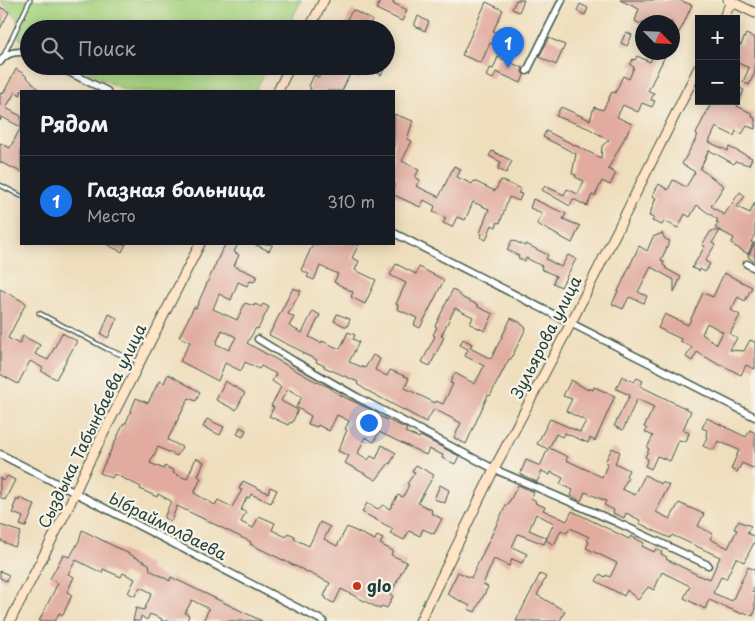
<!DOCTYPE html>
<html lang="ru">
<meta charset="utf-8">
<style>
:root{--surface:#171b24;--page:#20242c;--text:#f1f3f6;--muted:#9ea1a6;--line:#363941;--accent:#1a73e8}
body{margin:0;font-family:"Playpen Sans",sans-serif;background:var(--page);color:var(--text)}
.controls{position:absolute;right:15px;top:15px;display:grid;overflow:hidden;border-radius:0px;box-shadow:0 2px 12px #0003}
.controls button{width:45px;height:45px;display:grid;place-items:center;padding:0;border:0;border-bottom:1px solid var(--line);background:var(--surface);color:var(--text);font:25px sans-serif}
.compass{position:absolute;left:635px;top:15px;width:45px;height:45px;border-radius:50%;background:var(--surface);box-shadow:0 2px 12px #0003;rotate:114deg}
.you{position:absolute;left:368px;top:422px;width:18px;height:18px;margin:-12px;border:4px solid #fff;border-radius:50%;background:#1a73e8;box-shadow:0 0 0 8px #1a73e833}
.badge{display:grid;place-items:center;width:32px;height:32px;border-radius:50%;background:var(--accent);color:#fff;font-size:16px;font-weight:700}
.pin{position:absolute;translate:-50% -41px;filter:drop-shadow(0 1px 2px #0008)}
.pin::after{content:'';position:absolute;top:26px;width:18px;height:15px;background:inherit;clip-path:polygon(0 0,100% 0,50% 100%)}
.list{margin:0;padding:0;list-style:none}
h2{display:flex;justify-content:space-between;align-items:center;height:65px;margin:0;padding:0 20px;font-size:21px}
h2 small{font-size:16px;font-weight:400;color:var(--muted)}
.list li{display:grid;grid-template-columns:32px 1fr auto;gap:15px;align-items:center;box-sizing:border-box;height:90px;padding:0 20px;border-top:1px solid var(--line)}
.list b{display:block;font-size:19px;white-space:nowrap}
.list p{margin:0;font-size:16px;white-space:nowrap;color:var(--muted)}
.list em{font-size:16px;font-style:normal;color:var(--muted)}
.icon{flex:none;width:28px;height:28px;fill:none;stroke:currentColor;stroke-width:2;stroke-linecap:round;stroke-linejoin:round}
.map{position:relative;flex:none;width:755px;height:621px;overflow:hidden}
.search{position:absolute;background:var(--surface);box-shadow:0 2px 12px #0003;left:20px;top:20px;width:375px;height:55px;display:flex;align-items:center;gap:12px;box-sizing:border-box;padding:0 18px;border-radius:28px;color:var(--muted);font-size:19px}
.panel{position:absolute;background:var(--surface);box-shadow:0 2px 12px #0003;left:20px;top:90px;width:375px;height:155px;border-radius:0px}
.map>svg:first-child{display:block}
</style>
<div class="map">
<svg width="755" height="621" viewBox="0 0 755 621">
<rect width="100%" height="100%" fill="#f7f3e8"/>
<filter id="ink" filterUnits="userSpaceOnUse"><feTurbulence type="fractalNoise" baseFrequency=".02" numOctaves="2"/><feDisplacementMap in="SourceGraphic" scale="10" xChannelSelector="R" yChannelSelector="G"/><feConvolveMatrix kernelMatrix="1 2 1 2 8 2 1 2 1" color-interpolation-filters="sRGB"/></filter>
<filter id="wash" filterUnits="userSpaceOnUse"><feTurbulence type="fractalNoise" baseFrequency=".0096" numOctaves="4" result="noise"/><feDisplacementMap in="SourceGraphic" scale="20" xChannelSelector="R" yChannelSelector="G"/><feGaussianBlur stdDeviation="1.12" result="paint"/><feColorMatrix in="noise" values="0 0 0 0 0 0 0 0 0 0 0 0 0 0 0 0 0 1.4 0 .05"/><feComposite in="paint" operator="in"/></filter>
<g filter="url(#wash)">
<rect width="100%" height="100%" fill="#efdebc"/>
<path fill="#a7d380" stroke="#63885a" d="M0 0H301L287 29H29V43L19 38 17 18Z
M76 66H268L255 91H127Z"/>
<g id="blocks">
<path fill="#e1ab9f" fill-rule="evenodd" d="M381 0H394L393 3 407 10 402 21 376 9Z
M516 0H524L519 12 512 9Z
M620 0H679L692 5 682 27 672 44V22H642V25L635 21 639 9Z
M486 2 503 10 493 31 501 35 496 46 490 43 481 63 462 55Z
M580 4 588 8 585 15 577 11Z
M0 7 9 12 0 29Z
M353 10 372 20 367 29H355L346 24 348 17Z
M418 16 429 22 425 31 415 26V23Z
M626 32 632 35 627 46 621 43Z
M746 34 755 38V72L749 85 743 82 749 68 736 62V43L741 45Z
M549 38 565 45 556 65 539 57Z
M655 52H667L648 91 654 93 651 100 655 101 652 107 642 103 638 112 623 105 617 117 632 124 608 169 616 173 610 185 602 181 595 196 592 195 587 206 573 199 570 206 542 190 545 186 564 195 567 189 578 194 584 181 575 177 576 175 572 174 576 154 543 137 546 131 601 158 602 146 609 140 588 128 556 116 561 107 590 120 594 107 603 110 612 92 615 93 623 76 629 79 634 67 630 65 633 59 635 60 637 56 650 62Z
M498 57 523 68 522 72 524 75 521 83 496 72 493 79 486 76 490 68 493 69Z
M324 66H363L358 76 351 72 342 91H309L311 88 309 86 314 75 319 77Z
M364 66H386L381 75Z
M16 69 24 74 40 91H21V95L15 92 6 108 21 116V172L0 162V143L10 148 21 127 2 117 0 121V93L3 94Z
M736 86 744 90 737 106 753 114 752 117 755 118V129L747 126 742 134 736 131 734 136 716 127 709 142 728 151 729 147 752 158 749 165 735 161 734 164 709 150 700 169 724 186 711 206 724 215 740 192 745 196 737 207 750 213 755 202V234L751 242 753 243 748 254 731 244 734 238 715 228 719 223 716 222 718 220 697 205 690 217 685 214 678 228 664 221 662 225 652 221 654 218 649 216 656 198 652 196 659 184 668 190 673 180 686 187 695 172 682 164 698 135 696 134 712 101H736Z
M394 114 413 121 407 139 412 141 402 161 419 170 415 177 420 180 416 186 439 197 454 166 461 169 457 177 472 184 474 181 495 191 501 180 521 189 518 193 522 194 519 201 509 197 500 223 498 222 496 227 492 225 486 240 480 237 482 234 480 233 489 209 473 202 465 220 457 217 452 227 443 223 446 218 433 212 435 206 424 200 420 207 394 195Z
M492 151 512 161 506 173 498 169 501 162 489 156Z
M533 199 566 214 563 219 580 226 572 243 537 224 542 213 530 208Z
M711 231H720L712 243 715 245 705 261 710 264 705 272 700 269 699 271 692 268 705 246 702 245Z
M662 233 665 239 670 241 661 260 664 262 663 265 666 267 665 268 681 277 674 292V280L651 267 638 292 647 296 644 303 629 297 623 309 612 304 639 246 647 251 653 237Z
M512 240 525 246 526 244 548 255 546 259 561 267 568 255 576 259 561 287 553 283 556 276 541 269 542 266 526 258 525 261 518 258 519 256 507 250Z
M755 242V262L748 257Z
M106 244H126L122 252Z
M226 244H238L234 252 239 255 234 266 257 276 254 282 250 281 247 286 238 282 231 300 219 294 213 309 237 320 245 303 254 306 255 304 261 307 263 304 269 307 258 329 256 328 247 343 311 379 329 387 332 389V390L346 398 378 413 377 415 407 429 405 432 419 438 420 436 459 456 455 464 442 458 443 455 429 449 426 455 379 432 374 442 365 437 358 453 368 460 371 456 376 459 382 445 396 453 390 464 389 463 376 480 345 463 349 456 338 451 347 430 345 429 349 421 337 415 329 431 318 425 317 427 308 424 311 416 296 407 302 397 288 389 281 401 298 410 292 423 290 422 288 425 269 416 274 407 271 406 281 387 272 381 276 374 261 366 259 369 245 362 241 371 225 363 218 381 180 361 190 342 179 337 194 307 196 308 221 252ZM222 330 236 337 229 350 216 344Z
M254 244H273L269 251Z
M313 244H359L352 258 359 261 355 270 376 280 365 304 351 297 353 292 334 282 338 274 320 266 314 280 307 277 309 274 301 270Z
M396 264 416 274 419 267 444 280 420 328 414 325 417 318 397 309 398 305 396 304 406 283 390 275Z
M724 273 752 287 745 301 738 297 731 310 740 315 730 334 737 338 730 350 744 351 750 340 755 342V369L746 365 741 375 722 365 721 366 697 352 692 361 686 357 692 347 680 341 681 339 658 328 665 314 688 325 703 293 713 297ZM707 323 723 332 717 344 702 334Z
M293 288 301 291 288 314 294 317 289 326 302 333 313 311 320 315 309 337 321 343 322 341 340 349 348 332 355 335 353 339 359 342 349 362 365 368 373 355 380 359 375 370 387 376 390 370 409 378 405 388 435 403 436 401 443 404 453 384 450 383 455 373 475 384 484 366 465 356 468 349 460 345 463 339 472 344 470 348 491 359 511 318 519 322 526 328 511 359H509L490 396 488 395 466 444 454 438 461 423 434 409 426 422 366 390 357 384 358 382 324 367 325 366 316 362 317 360 302 353 303 352 269 335Z
M0 289 26 303 8 338 19 344 23 336 40 345 35 354 48 360 62 333 77 341 56 379 41 371 43 368 30 361 18 384 0 374Z
M453 289 463 298 478 305V307L493 314 485 331 470 324 473 317 455 308 441 336 444 337 430 366 422 362 435 336 433 335 437 327 435 326Z
M109 314 117 318 108 338 101 334Z
M337 314 350 319 347 327 334 321Z
M168 374 200 392 196 401 189 398 169 437 168 440 182 447 177 456 158 447 150 463 164 469 165 466 174 471 173 473 187 479 196 458 204 462 198 476 201 478 194 493 215 505 218 500 232 507 242 490 239 489 243 481 268 493 270 487 277 490 271 503 251 494 249 498 247 497 241 510 246 512 241 522 253 528 259 516 275 523 272 530 286 537 288 533 295 536 294 539 309 546 320 522 330 527 324 539 337 546 347 527 375 540 377 536 383 539 380 544 393 551 391 555 407 562 390 595 393 596 387 608 382 606 380 609 341 589 335 602 333 603 326 599V597L324 596 330 583 250 544 251 542 177 506 171 521 164 518 171 501 158 494 157 497 140 489 141 487 131 482 114 474 112 478 100 473 124 423H126L136 398 148 403 159 381 164 383Z
M622 376 634 382 637 378 643 381 640 386 691 411 683 430 689 433 686 442 679 440 670 461 657 456 651 469 645 466 648 459 645 457 649 449 647 448 653 436 645 432 647 429 644 427 654 407 637 399 623 430 614 426 630 395 616 389Z
M571 380 588 390 589 388 593 390 594 387 615 396 595 441 590 438 588 443 565 433 562 437 556 434 549 448 568 457 566 460 602 477 608 463 605 462 612 448 620 452 615 463 629 470 626 476 628 478 622 489 635 495 645 475 661 484 662 482 669 485 656 512 670 519 679 503 704 514 698 526 713 534 710 539 728 548 737 530 734 529 738 521 751 526 747 533 755 537V541L744 562 736 558 726 579 721 577 713 593 732 601 748 567 755 570V586L752 592 755 593V611L753 616 743 612 742 614 709 600 705 609 684 598 690 586 662 572 654 590 648 587 638 600 627 590 624 596 596 581 600 574 605 577 606 575 610 577 617 563 586 548 589 542 587 540 589 537 570 528 567 533 561 530 554 545 546 540 554 523 536 514 529 530 547 538 544 544 518 534 512 547 527 554 522 563 512 559 509 566 494 559 483 584 488 587 475 612 468 609 470 606 447 594 458 572 471 578 506 505 507 506 518 485 534 492 531 498 536 501 535 503 545 507 543 510 567 521 572 511 629 539 631 536 644 543 642 546 654 552 656 549 662 552 661 554 667 557 666 559 704 578 705 577 710 579 720 557 672 535 670 538 663 535 639 523 640 520 626 513 624 518 613 513 614 510 604 505 606 501 585 492 581 501 571 496 573 490 560 484 563 478 551 472 550 475 542 471 537 482 520 474 526 460 540 466 548 449 537 444 550 419 580 432 586 421 566 411 572 399 563 396Z
M225 381 245 393 236 410 216 400Z
M707 418 746 437 750 430 755 433V469L742 463 737 472 731 469 739 450 718 441 714 449 712 450 703 446 707 437 706 436 707 430 702 428Z
M207 419 224 427 220 435 203 427Z
M240 427 246 430 243 437 237 434Z
M416 465 434 475 418 503 432 510 431 513 442 519 434 534 423 529 420 536 409 531 404 540 390 533 393 529 362 512 367 503 378 509 383 505 390 509 398 495 403 497 409 485 407 484 415 472 412 471Z
M7 476 15 480 5 500 0 497V478L4 481Z
M440 485 449 490 445 503 434 499Z
M20 498 35 505 26 527 20 525 23 517 13 513 15 509 13 508 17 499 19 501Z
M0 525 21 532 15 547 1 541 2 540 0 539Z
M82 530 149 564 150 570 170 581 171 577 262 621H203L209 609 192 600 185 613 189 615 187 621H161L162 619 150 614 147 620 141 616 140 621H133L136 608 144 610 152 593 140 587 135 596 128 593 135 579 123 573 121 577 103 569 102 573 76 560 68 574 74 577 67 592 72 595 63 615 59 613 55 621H39L58 583 50 579 63 555 70 557 79 541Z
M0 571 9 575 6 581 0 578Z
M540 574 546 577 537 595 565 611 560 621H516Z"/>
</g>
</g>
<g filter="url(#ink)">
<use href="#blocks" fill-opacity="0" stroke="#3e5548" stroke-width="1"/>
<g fill="none" stroke-linecap="round" stroke-linejoin="round">
<defs>
<path id="lane" d="M3 57 30 0
M0 185 21 196
M39 313 107 349 139 362"/>
<path id="street" d="M0 62C6 52 18 51 29 53
M57 66 107 91
M527 71 562 0
M394 233 755 417
M747 264 755 268
M258 339 294 361 357 397 494 469 614 521 708 565
M0 454 323 621"/>
<path id="secondary" d="M728 0 755 13
M723 19 732 0
M309 29 324 0
M278 91 290 66
M10 621 67 510 87 466 200 244
M420 621 494 469 571 323 699 67"/>
</defs>
<use href="#lane" stroke="#3e5548" stroke-width="5.5"/>
<use href="#street" stroke="#3e5548" stroke-width="9"/>
<use href="#secondary" stroke="#3e5548" stroke-width="11"/>
<use href="#lane" stroke="#fff" stroke-width="3"/>
<use href="#street" stroke="#fff" stroke-width="6"/>
<use href="#secondary" stroke="#ffe4c6" stroke-width="9"/>
</g>
</g>
<circle fill="#c8321e" stroke="#f7f3e8" stroke-width="2" cx="357" cy="586" r="5"/>
<g text-anchor="middle" stroke-width="4.5" stroke-linejoin="round" paint-order="stroke">
<g font-size="16" fill="#1f3d34" stroke="#f7f3e8">
<text transform="translate(546 337) rotate(-63)" y="6">Зульярова улица</text>
<text transform="translate(92 426) rotate(-64)" y="6">Сыздыка Табынбаева улица</text>
<text transform="translate(168 526) rotate(27)" y="6">Ыбраймолдаева</text>
</g>
<g font-size="16" font-weight="bold" fill="#1f3d34" stroke="#f7f3e8" text-anchor="start">
<text x="367" y="592">glo</text>
</g>
</g>
</svg>
<div class="controls">
<button>+</button>
<button>−</button>
</div>
<svg class="compass" viewBox="-18 -18 36 36"><path d="M0-13l5 13h-10z" fill="#e53935"/><path d="M0 13l5-13h-10z" fill="#9ea1a6"/></svg>
<div class="you"></div>
<div class="pin badge" style="left:508px;top:68px">1</div>
<div class="search"><svg class="icon" aria-label="search" viewBox="0 0 24 24"><circle cx="10" cy="10" r="6"/><path d="M15 15l6 6"/></svg>Поиск</div>
<section class="panel">
<h2>Рядом<small></small></h2>
<ul class="list">
<li><span class="badge">1</span><div><b>Глазная больница</b><p>Место</p></div><em>310 m</em></li>
</ul>
</section>
</div>
